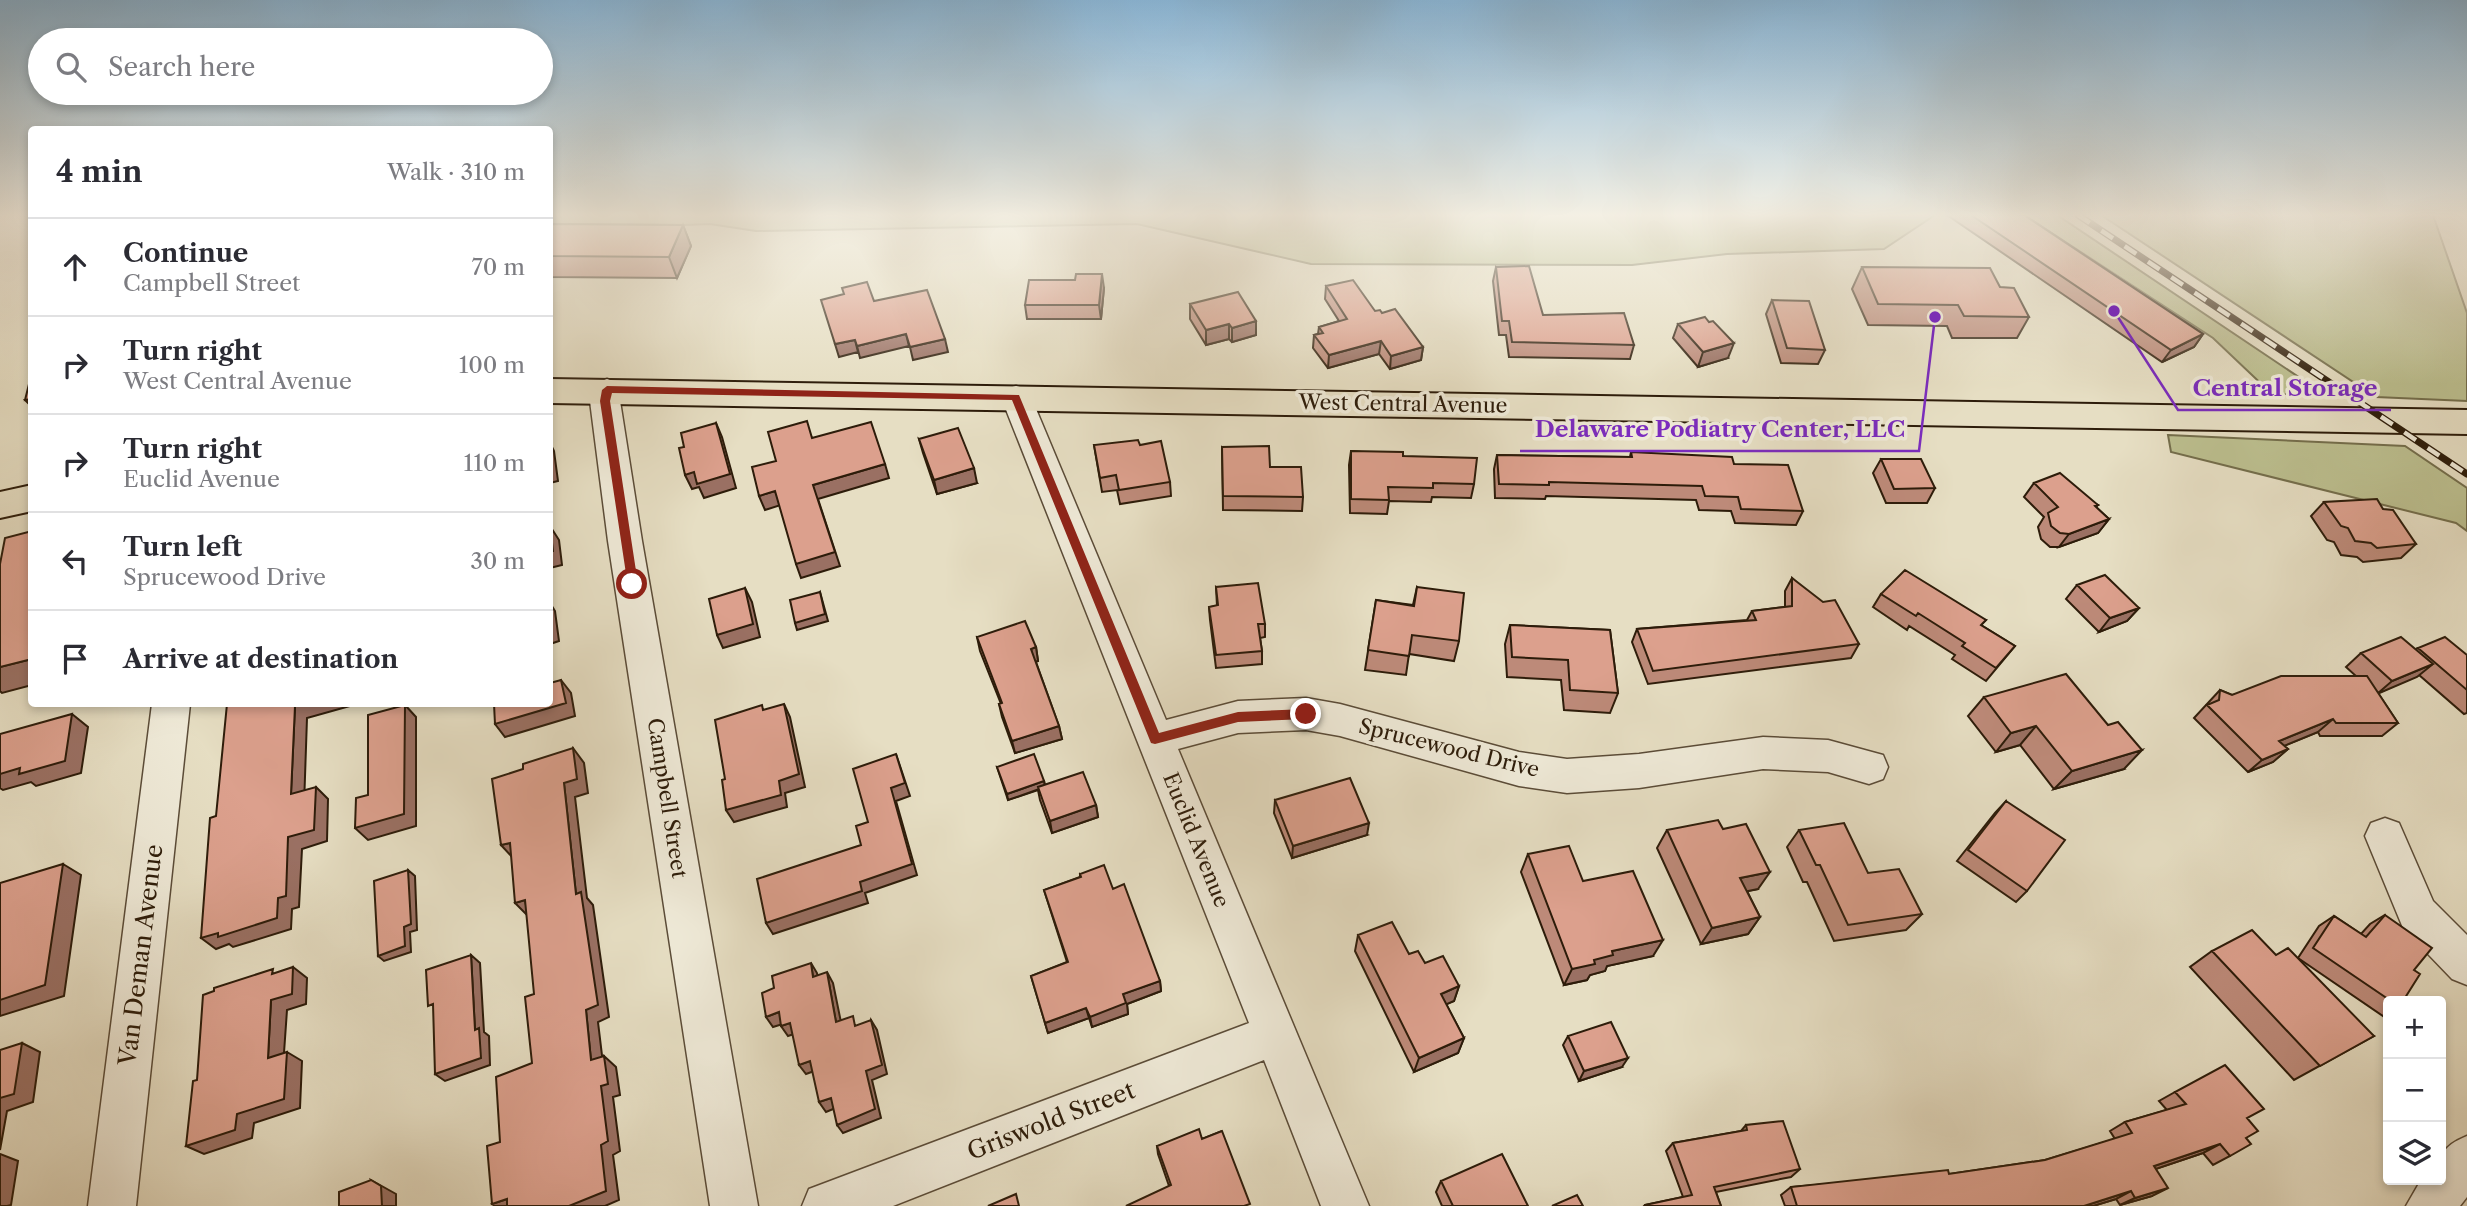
<!DOCTYPE html>
<meta charset="utf-8">
<style>
:root{--surface:#fff;--page:#f7f7f7;--text:#2b2b33;--muted:#7c7c81;--line:#e1e1e2}
body{margin:0;font-family:"Libre Caslon Text",serif;background:var(--page);color:var(--text)}
.controls{position:absolute;right:21px;bottom:21px;display:grid;overflow:hidden;border-radius:7px;box-shadow:0 4px 10px #0003}
.controls button{width:63px;height:63px;display:grid;place-items:center;padding:0;border:0;border-bottom:2px solid var(--line);background:var(--surface);color:var(--text);font:35px sans-serif}
.stop{position:absolute;width:21px;height:21px;margin:-16px;border:5px solid #8f2418;border-radius:50%;background:#fff}
.stop.end{background:#8f2418;border-color:#fff;box-shadow:0 2px 7px #0008}
.list{margin:0;padding:0;list-style:none}
h2{display:flex;justify-content:space-between;align-items:center;height:91px;margin:0;padding:0 28px;font-size:30px}
h2 small{font-size:23px;font-weight:400;color:var(--muted)}
.list li{display:grid;grid-template-columns:46px 1fr auto;gap:21px;align-items:center;box-sizing:border-box;height:98px;padding:0 28px;border-top:2px solid var(--line)}
.list b{display:block;font-size:26px;white-space:nowrap}
.list p{margin:0;font-size:23px;white-space:nowrap;color:var(--muted)}
.list em{font-size:23px;font-style:normal;color:var(--muted)}
.icon{flex:none;width:38px;height:38px;fill:none;stroke:currentColor;stroke-width:2;stroke-linecap:round;stroke-linejoin:round}
.map{position:relative;flex:none;width:2467px;height:1206px;overflow:hidden}
.search{position:absolute;background:var(--surface);box-shadow:0 4px 10px #0003;left:28px;top:28px;width:525px;height:77px;display:flex;align-items:center;gap:18px;box-sizing:border-box;padding:0 24px;border-radius:38px;color:var(--muted);font-size:26px}
.panel{position:absolute;background:var(--surface);box-shadow:0 4px 10px #0003;left:28px;top:126px;width:525px;height:581px;border-radius:7px}
.map>svg:first-child{display:block}
</style>
<div class="map">
<svg width="2467" height="1206" viewBox="0 0 2467 1206">
<rect width="100%" height="100%" fill="#e6dec3"/>
<filter id="stains"><feTurbulence type="fractalNoise" baseFrequency=".00286" numOctaves="4"/><feColorMatrix values="0 0 0 0 .2 0 0 0 0 .09 0 0 0 0 .02 0 0 0 .5 -.17"/></filter>
<radialGradient id="worn" r=".72"><stop offset=".6" stop-color="#630" stop-opacity="0"/><stop offset="1" stop-color="#630" stop-opacity=".3"/></radialGradient>
<path fill="#bcbf8f" stroke="#746e4c" stroke-width="2" d="M550 215H1935L1884 249 1727 254 1632 265 1311 264 1137 224 756 231 710 224 550 230Z
M2024 215H2057L2324 394H2272L2213 338Z
M2101 215H2433L2467 313V401L2376 397Z
M2168 435 2405 446 2467 488V531L2456 523 2171 452Z"/>
<g fill="none" stroke-linecap="round" stroke-linejoin="round">
<defs>
<path id="minor" d="M607 379 618 383 622 390 620 401 642 541 758 1206H710L608 541 590 401 596 383Z
M1016 386 1027 389 1031 397 1166 720 1238 701 1306 698 1340 704 1519 752 1567 759 1639 754 1763 737 1828 740 1883 755 1888 767 1883 779 1869 784 1828 772 1763 769 1639 788 1567 793 1519 786 1340 736 1306 730 1238 733 1178 749 1369 1206H1321L1264 1060 893 1206H802L809 1189 1249 1023 1001 397 1005 389Z
M152 704H190L136 1206H88Z
M2385 818 2399 823 2433 901 2467 935V985L2452 979 2403 928 2365 836 2371 823Z
M2467 1136V1197L2460 1206H2406L2421 1180H2441C2441 1153 2441 1147 2467 1136Z"/>
<path id="major" d="M550 379 2467 410V434L550 403Z
M32 485V511L0 518V492Z"/>
</defs>
<use href="#minor" stroke="#5b4c38" stroke-width="3"/>
<use href="#major" stroke="#2d1c0a" stroke-width="4"/>
<use href="#minor" fill="#efead8" fill-rule="evenodd"/>
<use href="#major" fill="#e6dec3" fill-rule="evenodd"/>
<defs>
<path id="rail" d="M2078 215 2467 474"/>
</defs>
<use href="#rail" stroke="#2d1c0a" stroke-width="7"/>
<use href="#rail" stroke="#efead8" stroke-width="4.5" stroke-dasharray="14" stroke-linecap="butt"/>
</g>
<path fill="#bd8a79" stroke="#2d1c0a" stroke-width="2" d="M1947 215H2024L2203 334 2194 347 2162 362Z
M550 224 683 225 691 246 677 278 550 277Z
M1496 267 1543 315 1634 345 1630 359 1509 357 1506 335H1499L1493 281Z
M1862 267 2000 287 2029 317 2017 338H1952L1947 326 1868 325 1852 289Z
M1326 286 1375 311 1382 313 1423 347 1421 360 1390 369 1379 354 1328 368 1313 348 1314 335 1318 334 1319 327 1339 321 1325 299Z
M1104 288 1101 319H1027L1025 305Z
M1772 300 1825 350 1818 364 1781 363 1766 314Z
M1190 304 1256 321V335L1232 342 1229 339 1206 345 1190 319Z
M1678 324 1728 358 1698 367 1673 338Z
M919 439 977 483 937 494 923 453Z
M1094 445H1140L1170 482 1171 496 1120 504 1117 490 1102 492Z
M1222 447 1270 467 1303 497 1302 511 1223 510Z
M1351 451 1403 456 1474 484 1471 498 1432 497 1431 502 1389 501 1387 514 1350 513 1349 465Z
M1631 452 1734 464 1803 511 1796 525 1735 523 1731 511 1699 510 1696 500 1546 496 1545 499 1495 498 1494 469 1497 455 1630 457Z
M1881 459 1935 488 1927 503H1886L1873 473Z
M2034 483 2098 505 2096 507 2109 519 2098 533 2059 547H2050L2041 539 2038 527 2044 517 2024 497Z
M2324 502 2383 509 2416 544 2401 558 2363 562 2357 557 2341 555 2334 542 2327 540 2311 516Z
M1792 578 1859 644 1851 658 1648 684 1632 642 1637 629 1747 620 1752 611 1785 607V591Z
M2077 585 2139 608 2127 621 2099 632 2066 599Z
M1216 587 1265 624V637L1260 638 1262 651V664L1216 668 1210 620 1209 607 1217 606Z
M1417 587 1459 641 1454 661 1409 654 1406 675 1365 670 1376 600 1413 605Z
M1881 594 1986 620 1981 625 2015 646 1986 681 1952 659 1955 655 1909 626 1907 630 1873 607Z
M1510 625 1610 630 1618 693 1610 713 1564 710 1561 680 1507 677 1505 644Z
M977 637 1036 647 1038 661 1036 662 1059 726 1062 739 1015 753 1002 717 999 704H1001L980 651Z
M2418 648 2467 655V713L2464 714 2419 675 2378 693 2398 723 2382 736H2320L2318 732 2284 746 2288 749 2273 762 2248 772 2194 718 2220 690 2232 695 2356 676 2346 667 2361 653 2416 649Z
M1984 697 2124 769 2054 789 2020 745 1996 752 1968 716Z
M997 767 1044 781 1045 785 1096 805 1098 817 1052 833 1040 800 1038 790 1008 800Z
M1275 800 1367 835 1292 858 1274 813Z
M2006 801 2027 891 2016 902 1957 861 1995 813Z
M1723 829 1758 889 1747 891 1760 917 1748 934 1701 944 1657 848 1667 830Z
M1799 830 1868 873 1922 914 1906 930 1834 941 1807 882H1803L1787 847Z
M1528 854 1583 881 1653 956 1607 966 1605 971 1590 975 1587 980 1564 985 1521 872Z
M1080 874 1113 889 1160 981 1161 991 1127 1004 1128 1014 1092 1027 1089 1018 1048 1033 1031 976 1067 962 1044 890 1080 877Z
M2385 915 2414 970 2403 1001H2388V1014L2383 1016 2298 958 2319 926 2334 916 2361 934 2370 924Z
M1358 935 1409 954 1459 986 1454 1001 1446 1004 1464 1038 1458 1053 1414 1072 1355 951Z
M2212 951 2374 1036 2294 1080 2190 967Z
M1568 1036 1622 1067 1579 1081 1563 1045Z
M2175 1092 2247 1118 2246 1138 2230 1156 2213 1165 2203 1153 2155 1169 2152 1196 2120 1205 2116 1199 2093 1206H1785L1781 1195 1791 1187 1949 1174 2045 1160 2115 1139 2110 1131 2125 1122 2167 1110 2159 1101Z
M1746 1125 1800 1169 1791 1177 1716 1192 1721 1206H1644L1645 1205 1683 1197 1666 1151 1673 1143 1741 1131Z
M1222 1131 1169 1186 1158 1154 1157 1146 1202 1139Z
M1441 1181 1528 1206H1442L1436 1192Z"/>
<path fill="#9a7063" stroke="#2d1c0a" stroke-width="2" d="M683 225 691 246 677 278 669 257Z
M1102 274 1104 288 1101 319 1099 305Z
M1256 321V335L1232 342V328Z
M1229 324V339L1206 345V330Z
M906 334 909 346 860 358 857 346Z
M2203 334 2194 347 2162 362 2171 350Z
M945 339 948 352 913 360 910 347Z
M855 340 858 352 839 357 835 344Z
M1381 341 1379 354 1328 368 1329 355Z
M1734 343 1728 358 1698 367 1703 352Z
M1423 347 1421 360 1390 369 1391 356Z
M32 399V407L25 400Z
M716 423 722 437 736 488 704 498 699 487 692 489 685 475Z
M550 443 554 451 558 481 550 483Z
M885 464 889 478 818 499 840 566 801 578 796 564 813 485Z
M974 468 977 483 937 494 934 480Z
M775 491 781 505 765 510 759 496Z
M2109 519 2098 533 2059 547 2069 534Z
M550 526 559 540 562 565 550 568Z
M745 588 752 602 760 637 723 648 717 635Z
M820 592 828 621 797 630 795 623Z
M550 603 555 611 559 641 550 644Z
M2139 608 2127 621 2099 632 2110 618Z
M1036 647 1038 661 1034 662 1031 649Z
M32 659V685L2 693 0 691V667Z
M2433 664 2417 677 2377 694 2392 681Z
M561 680 571 693 575 716 505 737 495 724Z
M302 704H350V706L307 718 304 806 291 794 295 706Z
M784 704 790 717 805 787 785 793 787 807 734 822 726 810 779 781Z
M405 705 416 717V826L368 840 355 828Z
M72 714 88 727 81 773 36 786 31 782 3 790 0 788V774Z
M2333 719 2318 732 2264 754 2279 741Z
M1059 726 1062 739 1015 753 1012 741Z
M2036 726 2020 745 1996 752 2011 733Z
M573 748 584 763 588 793 575 797 587 898 593 905 609 1017 598 1022 604 1072 591 1060 586 1010 576 894 564 783Z
M2288 749 2273 762 2248 772 2262 760Z
M2142 750 2124 769 2054 789 2072 771Z
M896 754 910 796 896 801 917 875 865 893 868 903 773 934 766 923 860 882 891 788Z
M1044 781 1045 787 1008 800 1007 794Z
M316 787 328 799 327 841 302 849 299 907 292 909 291 929 233 947 229 944 216 949 201 938 278 898 288 837Z
M1096 805 1098 817 1052 833 1050 821Z
M1369 823 1367 835 1292 858 1293 846Z
M510 843 514 859 501 845Z
M63 864 81 875 64 996 0 1016V1000Z
M408 870 415 876 417 930 410 932 411 952 384 961 378 956 404 927Z
M1770 872 1758 889 1729 895 1740 878Z
M525 900 528 916 515 903Z
M1760 917 1748 934 1701 944 1712 928Z
M1663 940 1653 956 1607 966 1605 971 1590 975 1587 980 1564 985 1572 969 1612 951Z
M471 955 480 963 484 1032 489 1036 490 1065 445 1081 435 1074 475 1030Z
M811 963 817 973 820 988 813 977Z
M293 967 307 978 306 1004 287 1010 283 1067 268 1058 271 1000Z
M827 972 833 983 843 1032 836 1022Z
M1160 981 1161 991 1127 1004 1128 1014 1092 1027 1090 1017 1123 994Z
M1459 986 1454 1001 1436 1009 1441 994Z
M1086 1008 1089 1018 1048 1033 1045 1023Z
M779 1012 786 1023 773 1027 766 1017Z
M871 1020 877 1030 887 1074 872 1080 881 1118 843 1133 837 1125 866 1071Z
M790 1023 797 1033 788 1036 781 1026Z
M1464 1038 1458 1053 1414 1072 1419 1058Z
M22 1043 40 1052 33 1102 7 1111 0 1150V1098Z
M287 1052 302 1061 300 1108 254 1123 252 1138 204 1154 186 1146 237 1114Z
M604 1056 616 1067 620 1095 613 1097 620 1151 613 1155 619 1200 605 1206H569L601 1086Z
M1628 1058 1622 1067 1579 1081 1584 1071Z
M810 1061 817 1070 806 1074 799 1065Z
M831 1098 838 1107 826 1112 819 1102Z
M2220 1144 2203 1153 2138 1175 2154 1166Z
M0 1154 18 1161 11 1205 7 1206H0Z
M371 1180 396 1194V1206H382Z
M2168 1188 2152 1196 2120 1205 2135 1198Z
M2131 1191 2116 1199 2093 1206H2084Z
M507 1199 518 1206H495L492 1204Z"/>
<path fill="#dca08d" stroke="#2d1c0a" stroke-width="2" d="M1971 215H2024L2203 334 2171 350Z
M550 224 683 225 669 257 550 256Z
M1529 266 1543 315 1624 313 1634 345 1512 342 1509 321H1502L1496 267Z
M1862 267 1990 268 2000 287 2014 288 2029 317 1964 316 1958 305 1878 304Z
M1076 274H1102L1099 305H1025L1029 280H1075Z
M1353 280 1375 311 1380 310 1382 313 1395 309 1423 347 1391 356 1381 341 1329 355 1314 335 1323 333 1319 327 1347 319 1326 286Z
M867 282 874 301 927 290 945 339 910 347 906 334 857 346 855 340 835 344 821 300 844 294 842 288Z
M1238 292 1256 321 1232 328 1229 324 1206 330 1190 304Z
M1772 300 1809 301 1825 350 1787 348Z
M1705 317 1709 322 1713 321 1734 343 1703 352 1678 324Z
M32 372V399L25 400Z
M807 421 812 438 871 422 885 464 813 485 835 552 796 564 775 491 759 496 752 467 776 461 768 432Z
M716 423 730 474 697 484 694 472 685 475 679 448 684 447 681 433Z
M958 428 974 468 934 480 919 439Z
M1138 440 1140 445 1161 441 1170 482 1119 490 1116 475 1100 478 1094 445Z
M1269 446 1270 467H1301L1303 497 1223 496 1222 447Z
M1351 451 1403 452V456L1477 458 1474 484 1433 483V488L1388 487 1389 500 1351 499Z
M1631 452 1732 457 1734 464 1788 465 1803 511 1741 509 1738 497 1705 496 1702 486 1549 482V485L1499 484 1497 455 1632 457Z
M1881 459H1921L1935 488 1894 489Z
M2060 473 2098 505 2095 506 2109 519 2069 534 2060 533 2051 526 2048 513 2058 507 2034 483Z
M2377 499 2383 509 2393 510 2416 544 2377 548 2371 543 2355 541 2348 528 2341 526 2324 502Z
M550 526 553 551 550 552Z
M32 531V659L0 667V564L5 538Z
M1905 570 1986 620 1981 625 2015 646 1996 668 1962 646 1965 643 1918 613 1916 616 1881 594Z
M2105 575 2139 608 2110 618 2077 585Z
M1792 578 1823 602 1835 600 1859 644 1653 671 1637 629 1756 620 1752 611 1792 606Z
M1258 583 1265 624H1258L1262 651 1216 655 1209 607 1218 605 1216 587Z
M1417 587 1464 593 1459 641 1412 635 1409 656 1368 650 1376 600 1414 606Z
M745 588 753 624 717 635 709 599Z
M820 592 825 614 795 623 790 600Z
M1025 621 1036 647 1031 649 1059 726 1012 741 999 704 1002 703 977 637Z
M1510 625 1610 630 1618 693 1570 690 1568 660 1512 657Z
M2401 637 2433 664 2392 681 2361 653Z
M2445 637 2467 655V690L2418 648Z
M2066 674 2108 725 2118 722 2142 750 2072 771 2036 726 2011 733 1984 697Z
M2281 676H2367L2398 723H2336L2333 719 2279 741 2288 749 2262 760 2207 705 2219 700 2220 690 2232 695Z
M561 680 566 703 495 724 494 704H550V683Z
M227 704H302L295 706 291 794 316 787 314 830 288 837 286 896 278 898 277 918 218 937V933L201 938 210 818 216 816Z
M784 704 799 774 779 781 781 795 726 810 722 780 725 779 715 720 762 705 763 710Z
M405 705 404 814 355 828 356 798 368 795V715Z
M72 714 65 761 19 774 20 768 0 774V734Z
M573 748 577 779 564 783 576 894 581 892 598 1005 586 1010 591 1060 604 1056 608 1084 601 1086 608 1141 601 1145 606 1191 569 1206H507V1199L492 1204 487 1146 500 1142 496 1077 532 1063 525 997 534 994 525 900 515 903 510 843 501 845 492 779 523 769V764Z
M896 754 905 783 891 788 912 864 860 882 862 891 766 923 757 879 861 845 856 826 868 822 853 769Z
M1034 754 1044 781 1007 794 997 767Z
M1083 772 1096 805 1050 821 1038 787Z
M1350 778 1369 823 1293 846 1275 800Z
M2006 801 2065 840 2027 891 1968 850Z
M1718 820 1723 829 1746 824 1770 872 1740 878 1760 917 1712 928 1667 830Z
M1844 823 1868 873 1899 869 1922 914 1848 925 1820 865H1816L1799 830Z
M1569 846 1583 881 1633 871 1663 940 1612 951 1613 955 1594 960 1595 964 1572 969 1528 854Z
M63 864 45 985 0 1000V883Z
M1104 865 1113 889 1124 884 1160 981 1123 994 1126 1003 1090 1017 1086 1008 1045 1023 1031 976 1068 962 1044 890 1081 877 1080 874Z
M408 870 411 924 404 927 405 946 378 956 374 881Z
M2385 915 2432 948 2414 970 2420 974 2403 1001H2391L2313 948 2334 916 2366 937Z
M1392 922 1409 954 1418 951 1425 963 1443 956 1459 986 1441 994 1464 1038 1419 1058 1358 935Z
M2252 930 2276 955 2288 948 2374 1036 2320 1066 2212 951Z
M471 955 475 1030 479 1028 481 1058 435 1074 433 1004 428 1006 426 970Z
M811 963 813 977 827 972 836 1022 853 1016 855 1026 871 1020 882 1065 866 1071 875 1109 837 1125 831 1098 819 1102 810 1061 799 1065 790 1023 781 1026 779 1012 766 1017 762 993 774 988 772 976Z
M293 967 292 994 271 1000 268 1058 287 1052 284 1099 237 1114 235 1130 186 1146 193 1081 197 1080 203 995 214 991V988L273 969 272 974Z
M1611 1022 1628 1058 1584 1071 1568 1036Z
M22 1043 14 1094 0 1098V1050Z
M2225 1065 2264 1109 2247 1118 2258 1131 2246 1138 2251 1144 2230 1156 2220 1144 2154 1166 2168 1188 2135 1198 2131 1191 2084 1206H1797L1791 1187 1948 1170 1949 1174 2045 1160 2132 1133 2125 1122 2186 1104 2175 1092Z
M1783 1121 1800 1169 1714 1187 1721 1206H1645V1205L1692 1195 1673 1143 1747 1130 1746 1125Z
M1199 1129 1202 1139 1222 1131 1250 1204 1244 1206H1126L1171 1185 1157 1146Z
M1502 1154 1528 1206H1453L1441 1181Z
M371 1180 381 1186 382 1206H339V1192Z
M1016 1194 1019 1206H988Z
M1577 1195 1583 1206H1552Z"/>
<linearGradient id="sky" x2="0" y2="1"><stop stop-color="#89b6d7"/><stop offset="0.56" stop-color="#f4f0e4"/><stop offset="1" stop-color="#f4f0e4" stop-opacity="0"/></linearGradient>
<rect width="2467" height="384" fill="url(#sky)"/>
<path fill="#8f2418" d="M607 386 1019 395 1159 733 1238 712 1306 709 1312 714 1306 719 1238 722 1155 744 1151 743 1012 400 612 393 610 401 638 584 636 587H628L600 401 602 390Z"/>
<g text-anchor="middle" stroke-width="7" stroke-linejoin="round" paint-order="stroke">
<g font-size="21" fill="#2d1c0a" stroke="#efead8">
<text transform="translate(1403 404) rotate(1)" y="7">West Central Avenue</text>
<text transform="translate(1449 748) rotate(14)" y="7">Sprucewood Drive</text>
<text transform="translate(667 798) rotate(81)" y="7">Campbell Street</text>
<text transform="translate(1196 840) rotate(68)" y="7">Euclid Avenue</text>
</g>
<g font-size="24" fill="#2d1c0a" stroke="#efead8">
<text transform="translate(141 955) rotate(-83)" y="8">Van Deman Avenue</text>
<text transform="translate(1051 1121) rotate(-21)" y="8">Griswold Street</text>
</g>
</g>
<path fill="none" stroke="#7b2cbf" stroke-width="2.5" d="M2114 311L2178 410H2391M1935 317L1919 451H1520"/>
<g fill="#7b2cbf" stroke="#efead8" stroke-width="2.5">
<circle cx="2114" cy="311" r="7"/>
<circle cx="1935" cy="317" r="7"/>
</g>
<g font-size="23" text-anchor="middle" font-weight="bold" fill="#7b2cbf" stroke="#efead8" stroke-width="7" stroke-linejoin="round" paint-order="stroke">
<text x="2285" y="396">Central Storage</text>
<text x="1720" y="437">Delaware Podiatry Center, LLC</text>
</g>
<rect width="100%" height="100%" filter="url(#stains)"/>
<rect width="100%" height="100%" fill="url(#worn)"/>
</svg>
<div class="controls">
<button>+</button>
<button>−</button>
<button><svg class="icon" aria-label="layers" viewBox="0 0 24 24"><path d="M12 4l9 5-9 5-9-5zM3 14l9 5 9-5"/></svg></button>
</div>
<div class="stop" style="left:632px;top:584px"></div>
<div class="stop end" style="left:1306px;top:714px"></div>
<div class="search"><svg class="icon" aria-label="search" viewBox="0 0 24 24"><circle cx="10" cy="10" r="6"/><path d="M15 15l6 6"/></svg>Search here</div>
<section class="panel">
<h2>4 min<small>Walk · 310 m</small></h2>
<ul class="list">
<li><svg class="icon" aria-label="ahead" viewBox="0 0 24 24"><path d="M12 20V5M6 11l6-6 6 6"/></svg><div><b>Continue</b><p>Campbell Street</p></div><em>70 m</em></li>
<li><svg class="icon" aria-label="right" viewBox="0 0 24 24"><path d="M7 20v-9h11M14 6l5 5-5 5"/></svg><div><b>Turn right</b><p>West Central Avenue</p></div><em>100 m</em></li>
<li><svg class="icon" aria-label="right" viewBox="0 0 24 24"><path d="M7 20v-9h11M14 6l5 5-5 5"/></svg><div><b>Turn right</b><p>Euclid Avenue</p></div><em>110 m</em></li>
<li><svg class="icon" aria-label="left" viewBox="0 0 24 24"><path d="M17 20v-9H6M10 6l-5 5 5 5"/></svg><div><b>Turn left</b><p>Sprucewood Drive</p></div><em>30 m</em></li>
<li><svg class="icon" aria-label="arrive" viewBox="0 0 24 24"><path d="M6 21V4h12l-3 4 3 4H6"/></svg><div><b>Arrive at destination</b></div></li>
</ul>
</section>
</div>
